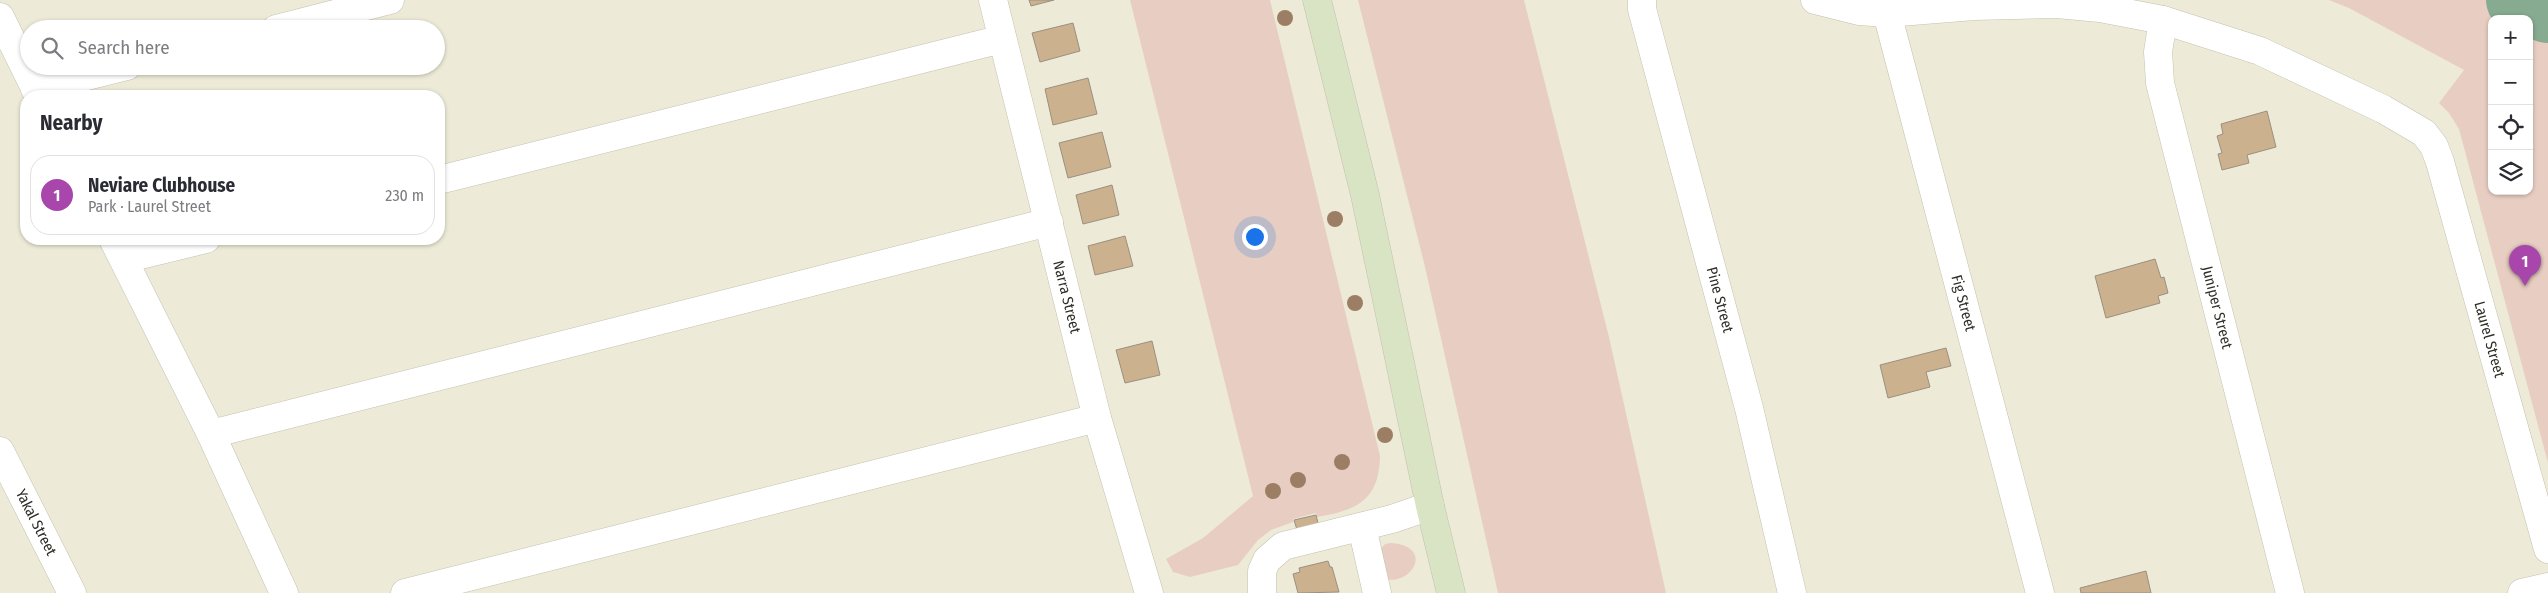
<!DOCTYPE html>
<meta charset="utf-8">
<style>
:root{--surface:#fff;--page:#f7f7f7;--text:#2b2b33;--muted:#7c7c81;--line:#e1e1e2;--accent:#a846ac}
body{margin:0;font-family:"Fira Sans Condensed",sans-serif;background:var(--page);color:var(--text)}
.controls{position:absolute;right:15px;top:15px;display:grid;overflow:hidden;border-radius:10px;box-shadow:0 1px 4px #0004}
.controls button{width:45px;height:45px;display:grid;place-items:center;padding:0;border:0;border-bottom:1px solid var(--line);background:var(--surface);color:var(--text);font:25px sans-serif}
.you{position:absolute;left:1254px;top:236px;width:18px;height:18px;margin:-12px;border:4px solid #fff;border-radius:50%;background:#1a73e8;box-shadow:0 0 0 8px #1a73e833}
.badge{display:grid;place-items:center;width:32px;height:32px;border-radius:50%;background:var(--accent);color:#fff;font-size:16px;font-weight:700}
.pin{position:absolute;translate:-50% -41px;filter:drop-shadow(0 1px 2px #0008)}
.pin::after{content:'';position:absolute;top:26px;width:18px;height:15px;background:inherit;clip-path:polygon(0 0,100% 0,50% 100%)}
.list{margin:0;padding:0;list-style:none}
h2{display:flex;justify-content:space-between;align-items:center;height:65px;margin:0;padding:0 20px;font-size:21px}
h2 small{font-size:16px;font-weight:400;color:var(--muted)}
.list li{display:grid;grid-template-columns:32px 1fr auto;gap:15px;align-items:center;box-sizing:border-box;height:80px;margin:0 10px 10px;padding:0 10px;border:1px solid var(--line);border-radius:20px}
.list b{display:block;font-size:19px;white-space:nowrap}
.list p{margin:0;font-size:16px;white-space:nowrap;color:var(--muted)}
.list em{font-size:16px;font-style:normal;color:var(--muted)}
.icon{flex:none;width:28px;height:28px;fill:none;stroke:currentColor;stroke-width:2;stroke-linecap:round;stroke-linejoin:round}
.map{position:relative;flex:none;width:2548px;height:593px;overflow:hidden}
.search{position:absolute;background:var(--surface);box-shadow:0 1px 4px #0004;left:20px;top:20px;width:425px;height:55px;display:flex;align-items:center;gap:12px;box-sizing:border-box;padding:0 18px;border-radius:28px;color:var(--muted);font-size:19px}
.panel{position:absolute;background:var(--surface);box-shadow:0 1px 4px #0004;left:20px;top:90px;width:425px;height:155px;border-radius:20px}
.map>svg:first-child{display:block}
</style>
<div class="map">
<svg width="2548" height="593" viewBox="0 0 2548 593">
<rect width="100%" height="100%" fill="#edebd8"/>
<path fill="#e8cec2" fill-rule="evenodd" d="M1130 0H1270L1380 456C1379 501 1357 510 1317 517L1316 513 1293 519V522L1271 530 1258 540 1238 565 1190 577 1173 572 1166 559 1203 538 1253 496Z
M1358 0H1524L1609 337 1666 593H1498L1425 267Z
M2329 0H2548V463L2459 129 2449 113 2439 103 2464 70 2349 8ZM2492 19H2529V191H2492Z
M1390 543C1436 545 1412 589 1381 578L1378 552 1385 544Z"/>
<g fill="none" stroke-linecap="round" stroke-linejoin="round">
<path stroke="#86ab90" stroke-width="66" d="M2519 0 2548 10"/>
</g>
<path fill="#ccb18f" stroke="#9b8f81" d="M1029 0H1054L1031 6Z
M1073 23 1080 51 1040 62 1032 33Z
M1088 78 1097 114 1053 125 1045 89Z
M2267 111 2276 147 2247 155 2249 163 2222 170 2218 154 2222 153 2217 136 2223 134 2221 124Z
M1102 132 1111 167 1068 178 1059 143Z
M1112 185 1119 215 1083 224 1076 195Z
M1125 236 1133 266 1095 275 1088 246Z
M2155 259 2161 278 2164 277 2168 293 2158 296 2160 303 2106 318 2095 276Z
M1152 341 1160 375 1125 383 1116 350Z
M1946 348 1951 366 1926 372 1930 387 1888 398 1880 365Z
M1316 515 1319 527 1298 533 1294 520Z
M1328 561 1330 567H1332L1339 592 1298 593 1293 574 1300 572 1299 568Z
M2146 571 2151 593H2081L2080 588Z"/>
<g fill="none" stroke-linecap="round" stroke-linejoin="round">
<defs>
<g id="street">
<path id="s1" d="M993 0 1097 418 1149 593"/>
<path id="s2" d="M1642 0V9L1749 408 1792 593"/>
<path id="s3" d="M1815 0 1859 11 1887 13 1974 6 2057 4 2100 8 2163 20 2260 51 2383 109 2424 133 2434 146 2440 162 2548 549"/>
<path id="s4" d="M1887 13 2040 593"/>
<path d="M0 17 39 96"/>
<path id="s5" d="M2163 20 2158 52 2160 83 2290 593"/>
<path d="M276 29 390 0"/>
<path d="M35 89 127 66"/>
<path d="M439 180 1002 39"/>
<path d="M113 239 211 434 284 593"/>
<path d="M124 259 206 239"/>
<path d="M211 434 1049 222"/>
<path id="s6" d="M0 451 72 593"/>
<path d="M1362 527 1377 593"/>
<path d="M405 593 1097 418"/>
<path d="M1262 593V571L1267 560 1283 546 1392 519 1430 506"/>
<path d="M2522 593 2548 587"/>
</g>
<path id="secondary" d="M1317 0 1365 195 1430 506 1451 593"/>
</defs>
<use href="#street" stroke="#c4c1af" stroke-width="29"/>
<use href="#secondary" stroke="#c4c1af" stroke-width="29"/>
<use href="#street" stroke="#fff" stroke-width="28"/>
<use href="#secondary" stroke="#d8e4c3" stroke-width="28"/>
</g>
<g fill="#9b7e64">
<circle cx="1285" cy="18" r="8"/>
<circle cx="1335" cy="219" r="8"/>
<circle cx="1355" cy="303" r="8"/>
<circle cx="1385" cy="435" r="8"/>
<circle cx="1342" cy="462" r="8"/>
<circle cx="1298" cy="480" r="8"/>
<circle cx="1273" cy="491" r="8"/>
</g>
<g text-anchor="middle" stroke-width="5" stroke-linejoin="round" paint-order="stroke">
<g font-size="15" fill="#2e2d26" stroke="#edebd8">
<text dy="5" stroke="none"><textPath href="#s1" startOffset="306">Narra Street</textPath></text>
<text dy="5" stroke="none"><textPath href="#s2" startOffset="310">Pine Street</textPath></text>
<text dy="5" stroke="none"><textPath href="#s4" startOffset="300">Fig Street</textPath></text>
<text dy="5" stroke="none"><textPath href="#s5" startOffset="295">Juniper Street</textPath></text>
<text dy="5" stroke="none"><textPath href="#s3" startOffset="854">Laurel Street</textPath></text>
<text dy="5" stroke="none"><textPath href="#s6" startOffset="80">Yakal Street</textPath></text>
</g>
</g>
</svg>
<div class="controls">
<button>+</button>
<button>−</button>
<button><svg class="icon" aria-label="locate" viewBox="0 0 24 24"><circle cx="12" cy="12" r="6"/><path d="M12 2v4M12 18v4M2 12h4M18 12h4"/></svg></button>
<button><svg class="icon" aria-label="layers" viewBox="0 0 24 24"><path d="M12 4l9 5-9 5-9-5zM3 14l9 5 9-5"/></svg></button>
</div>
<div class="you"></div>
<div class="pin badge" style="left:2525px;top:286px">1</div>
<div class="search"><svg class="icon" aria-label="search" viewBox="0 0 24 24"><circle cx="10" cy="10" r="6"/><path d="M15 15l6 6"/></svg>Search here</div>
<section class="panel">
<h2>Nearby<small></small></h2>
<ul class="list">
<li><span class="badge">1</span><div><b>Neviare Clubhouse</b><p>Park · Laurel Street</p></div><em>230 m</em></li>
</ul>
</section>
</div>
